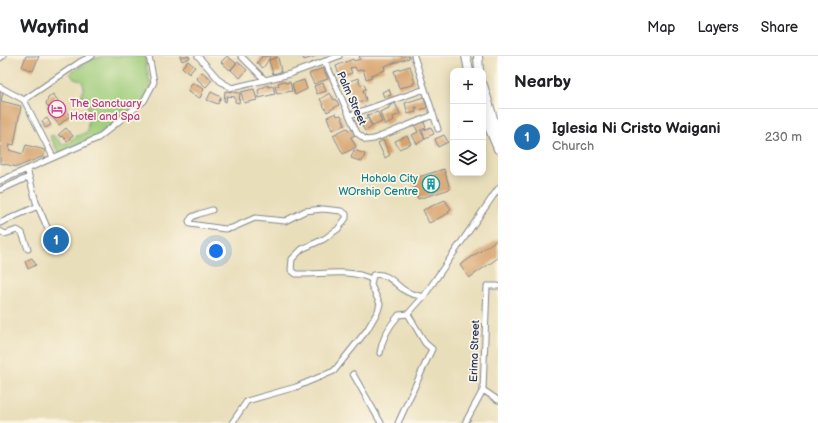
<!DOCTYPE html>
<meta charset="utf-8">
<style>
:root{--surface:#fff;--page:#f2f2f2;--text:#202124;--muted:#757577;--line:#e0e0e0;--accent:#1f6fb2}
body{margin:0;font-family:"Balsamiq Sans",sans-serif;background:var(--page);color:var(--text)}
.controls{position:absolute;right:12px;top:12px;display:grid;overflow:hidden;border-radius:8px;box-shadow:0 2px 10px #0003}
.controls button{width:36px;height:36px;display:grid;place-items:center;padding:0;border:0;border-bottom:1px solid var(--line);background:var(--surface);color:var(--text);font:20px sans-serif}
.you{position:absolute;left:216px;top:195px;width:14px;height:14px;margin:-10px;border:3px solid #fff;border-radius:50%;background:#1a73e8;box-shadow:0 0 0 6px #1a73e833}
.badge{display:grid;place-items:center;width:26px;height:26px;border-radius:50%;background:var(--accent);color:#fff;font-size:13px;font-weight:700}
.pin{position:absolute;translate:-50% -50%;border:2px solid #fff;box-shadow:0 1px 4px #0006}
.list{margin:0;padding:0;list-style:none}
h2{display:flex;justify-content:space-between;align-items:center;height:52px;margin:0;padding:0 16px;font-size:17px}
h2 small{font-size:13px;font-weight:400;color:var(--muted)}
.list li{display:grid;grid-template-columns:26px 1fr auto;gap:12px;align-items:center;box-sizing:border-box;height:56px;padding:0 16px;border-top:1px solid var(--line)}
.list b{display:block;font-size:15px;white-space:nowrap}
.list p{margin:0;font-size:13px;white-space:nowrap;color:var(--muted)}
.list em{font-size:13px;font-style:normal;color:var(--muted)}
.icon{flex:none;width:22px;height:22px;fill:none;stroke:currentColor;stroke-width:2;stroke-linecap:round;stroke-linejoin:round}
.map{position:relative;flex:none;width:498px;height:367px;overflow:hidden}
header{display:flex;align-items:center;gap:24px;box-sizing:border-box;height:56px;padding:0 20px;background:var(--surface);border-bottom:1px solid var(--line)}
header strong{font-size:19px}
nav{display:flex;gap:22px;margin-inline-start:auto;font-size:14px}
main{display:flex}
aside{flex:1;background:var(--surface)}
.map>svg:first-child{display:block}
</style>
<header>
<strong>Wayfind</strong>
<nav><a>Map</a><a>Layers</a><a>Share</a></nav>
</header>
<main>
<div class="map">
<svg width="498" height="367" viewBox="0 0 498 367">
<rect width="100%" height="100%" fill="#fcf5e5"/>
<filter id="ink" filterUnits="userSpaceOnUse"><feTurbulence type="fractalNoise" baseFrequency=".025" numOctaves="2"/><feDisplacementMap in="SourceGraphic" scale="8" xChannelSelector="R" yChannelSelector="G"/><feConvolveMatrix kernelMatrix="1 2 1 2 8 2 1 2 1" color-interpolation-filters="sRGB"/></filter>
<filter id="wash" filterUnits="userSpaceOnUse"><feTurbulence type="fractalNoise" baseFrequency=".012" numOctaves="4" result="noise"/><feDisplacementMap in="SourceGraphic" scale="16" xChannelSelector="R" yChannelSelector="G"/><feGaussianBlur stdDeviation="0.9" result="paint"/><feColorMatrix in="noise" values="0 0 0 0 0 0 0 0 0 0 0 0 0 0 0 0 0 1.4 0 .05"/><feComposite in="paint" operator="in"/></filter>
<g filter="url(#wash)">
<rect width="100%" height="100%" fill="#e9deba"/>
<path fill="#9ecc7a" stroke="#5c7e6c" d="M104 0H144L151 32 144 44 97 81 63 96H58L50 80 53 79 62 88 68 87 75 81 87 76C88 64 91 48 81 40L84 32 82 25 74 23 70 17 92 3Z"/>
<g id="blocks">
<path fill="#d6a16a" d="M26 0H39L33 15 22 11Z
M180 0H189L190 2 182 5Z
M227 0 236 7 230 14 221 6Z
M262 0H271L263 12 257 7Z
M303 0H316L304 4Z
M359 0H409V2L384 10 385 14 371 19 372 21 366 23 363 13 357 15 355 11 350 12 352 17 340 21 336 10 353 3 354 5 360 3Z
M278 1 281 16 273 18 269 4Z
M188 5 195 11 189 18 182 11Z
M238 6 247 14 240 22 231 14Z
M410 10 415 27H413V29L399 32 394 15Z
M323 12 328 23 314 28 309 18Z
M202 16 212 24 206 31 196 22Z
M358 22 360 29 364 28 366 33 363 34 366 44 357 47 354 37 351 38 347 26Z
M304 24 307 33 295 39 292 28Z
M284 25 285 27 290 26 292 35 277 38 275 30H279L278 27Z
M192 27 204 33 200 42 188 36Z
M323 27 326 35 317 38 314 30Z
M268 29V31L273 30 275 38 259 42 258 34Z
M254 33 257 44 244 47 241 36Z
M389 33 391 39 384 41 382 36Z
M225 35 240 37 239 47 235 46V41L227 40 226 46 224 45Z
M0 36 3 37 1 45 21 50 14 89 10 88 9 94 23 98 26 89 45 94 44 100 17 111 0 107Z
M211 36 221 41 218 48 207 44Z
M330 37 334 44 336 43 339 49 327 56 320 43Z
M53 38 70 60 59 69 47 54 50 52 46 48 48 42Z
M424 41 427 52 418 54 417 51H415L416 56 408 58 405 47Z
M395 47 400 58 393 61 394 65 385 69 380 56 389 52V50Z
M378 56 382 66 372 70 367 59Z
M336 57 337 60 341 59 345 69 332 74 327 61Z
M47 62 51 69 45 72 42 65Z
M368 62 372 71 365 75 360 66Z
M424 66 426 72 420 74 425 83 417 88 412 79 418 76 415 70Z
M431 71 434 78 425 82 422 75Z
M66 72 73 80 67 85 62 80 61 81 58 79Z
M347 72 349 75 352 73 355 79 351 81 356 91 343 98 333 79Z
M444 79 448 86 438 91 435 83Z
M407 80 411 88 399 93 395 85Z
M383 84 390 99 385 102 378 87Z
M354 94 365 98 362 106 351 102Z
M444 113 450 133 418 143 412 123Z
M445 144 451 153 448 155 449 157 429 167 423 154Z
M56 174 64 189 56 193 49 178Z
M498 183V202L469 222 460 209Z
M32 202 36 209 28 213 25 205Z"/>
</g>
</g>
<g filter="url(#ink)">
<use href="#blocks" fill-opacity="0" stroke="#82868c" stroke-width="1"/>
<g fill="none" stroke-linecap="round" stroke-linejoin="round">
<defs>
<path id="minor" d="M198 0 220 25 232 32 290 18 339 0
M241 0 265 24
M414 0 438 73
M0 2 3 0
M325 5 357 77 366 84 374 83 433 59
M0 31 24 44 53 101
M24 44 80 6 92 0
M350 59 425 33
M27 113 36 146 47 171
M0 125 98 82 144 45 154 26 149 0
M0 134 29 121
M212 154 199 158 192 161 189 165 190 168 225 173 232 172 255 162 285 165 305 155 323 153 341 155 346 158V162L338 173 324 183 302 193 292 203 291 214 296 218C321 219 349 212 371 223
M0 167 38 150
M0 175 5 178 17 174 22 177 28 193
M380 297C382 282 389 270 399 259L408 258
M353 318 381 367
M483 334 498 344
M232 367 247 345 296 331 334 315 367 274 378 255 380 248 371 229 373 219C387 216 394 227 404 234 409 238 417 239 423 241
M398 367 432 293 425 287 408 258 424 240 498 133
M465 367 483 334 487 230H498"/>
<path id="primary" d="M466 0 469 15
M478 0 479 15
M483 29 498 79
M483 57 498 93"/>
</defs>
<use href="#minor" stroke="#82868c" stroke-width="7"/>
<use href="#primary" stroke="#82868c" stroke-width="10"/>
<use href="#minor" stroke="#fff" stroke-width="5"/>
<use href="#primary" stroke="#fff" stroke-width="8"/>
</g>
</g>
<defs>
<symbol id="hotel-ring" viewBox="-11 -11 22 22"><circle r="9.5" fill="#fcf5e5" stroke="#d1479c" stroke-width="1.5"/><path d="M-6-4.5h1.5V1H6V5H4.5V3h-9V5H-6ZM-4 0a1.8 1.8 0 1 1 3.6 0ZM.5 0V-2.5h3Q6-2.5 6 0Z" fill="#d1479c"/></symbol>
<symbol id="building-ring" viewBox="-11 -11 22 22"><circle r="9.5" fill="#fcf5e5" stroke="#0f9aa8" stroke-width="1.5"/><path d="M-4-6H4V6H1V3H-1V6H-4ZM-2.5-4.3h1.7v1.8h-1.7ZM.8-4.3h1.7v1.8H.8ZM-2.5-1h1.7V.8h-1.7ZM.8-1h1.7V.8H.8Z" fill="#0f9aa8"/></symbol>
</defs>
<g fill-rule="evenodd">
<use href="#hotel-ring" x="47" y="43" width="20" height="20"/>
<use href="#building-ring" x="421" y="118" width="20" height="20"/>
</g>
<g text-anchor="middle" stroke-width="3.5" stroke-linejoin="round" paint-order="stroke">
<g font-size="11" fill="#1b2f5e" stroke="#fcf5e5">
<text transform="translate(352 42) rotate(66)" y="4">Palm Street</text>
<text transform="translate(474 295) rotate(-88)" y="4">Erima Street</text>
</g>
<g font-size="11" fill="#b23c85" stroke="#fcf5e5" text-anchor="start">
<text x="70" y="51">The Sanctuary<tspan x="70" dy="13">Hotel and Spa</tspan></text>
</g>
<g font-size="11" fill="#0d838f" stroke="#fcf5e5" text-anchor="end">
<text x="418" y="126">Hohola City<tspan x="418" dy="13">WOrship Centre</tspan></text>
</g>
</g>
</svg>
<div class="controls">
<button>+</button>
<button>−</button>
<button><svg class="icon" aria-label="layers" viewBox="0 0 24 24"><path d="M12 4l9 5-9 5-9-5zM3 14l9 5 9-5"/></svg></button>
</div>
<div class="you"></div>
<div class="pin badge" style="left:56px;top:184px">1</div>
</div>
<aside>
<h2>Nearby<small></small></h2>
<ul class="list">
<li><span class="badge">1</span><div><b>Iglesia Ni Cristo Waigani</b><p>Church</p></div><em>230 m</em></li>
</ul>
</aside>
</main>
